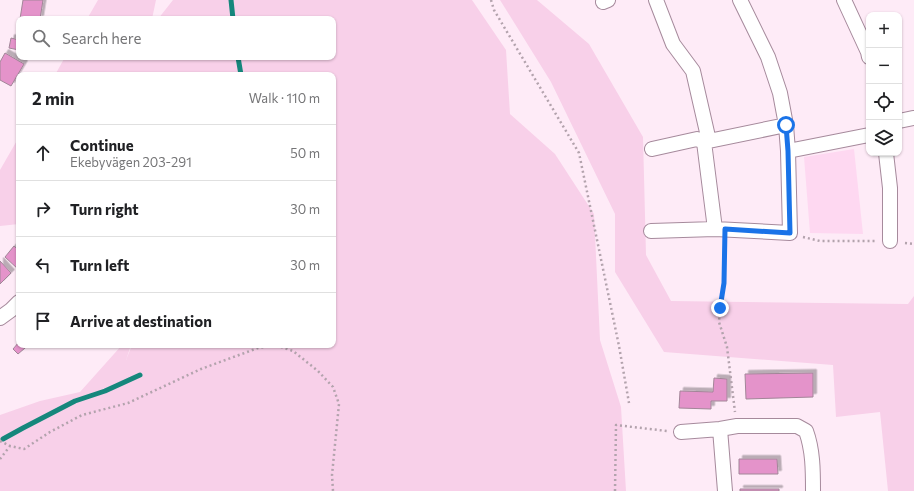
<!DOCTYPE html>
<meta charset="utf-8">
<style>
:root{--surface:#fff;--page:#f6f6f6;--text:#202124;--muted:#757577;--line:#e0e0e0}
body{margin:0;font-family:Commissioner,sans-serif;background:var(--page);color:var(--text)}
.controls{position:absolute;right:12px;top:12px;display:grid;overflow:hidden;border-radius:8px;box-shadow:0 1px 3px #0004}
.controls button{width:36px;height:36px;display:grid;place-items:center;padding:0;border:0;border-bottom:1px solid var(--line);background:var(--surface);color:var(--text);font:20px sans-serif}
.stop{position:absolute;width:12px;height:12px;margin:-9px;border:3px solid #1a73e8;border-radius:50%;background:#fff}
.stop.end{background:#1a73e8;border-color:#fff;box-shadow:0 1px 4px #0008}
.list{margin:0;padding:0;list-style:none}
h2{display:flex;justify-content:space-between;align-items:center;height:52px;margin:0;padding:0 16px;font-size:17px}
h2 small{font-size:13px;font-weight:400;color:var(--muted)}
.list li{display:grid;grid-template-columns:26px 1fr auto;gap:12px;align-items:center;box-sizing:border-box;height:56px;padding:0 16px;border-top:1px solid var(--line)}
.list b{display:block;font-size:15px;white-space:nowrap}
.list p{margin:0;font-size:13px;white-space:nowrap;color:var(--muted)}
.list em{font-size:13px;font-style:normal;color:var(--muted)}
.icon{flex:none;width:22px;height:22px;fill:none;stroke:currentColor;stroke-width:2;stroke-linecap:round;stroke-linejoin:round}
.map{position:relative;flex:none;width:914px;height:491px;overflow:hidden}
.search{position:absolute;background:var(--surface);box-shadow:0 1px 3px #0004;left:16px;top:16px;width:320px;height:44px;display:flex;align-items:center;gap:10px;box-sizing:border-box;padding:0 14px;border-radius:8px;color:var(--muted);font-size:15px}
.panel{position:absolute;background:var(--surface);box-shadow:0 1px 3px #0004;left:16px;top:72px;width:320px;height:276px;border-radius:8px}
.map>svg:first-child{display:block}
</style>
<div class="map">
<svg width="914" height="491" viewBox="0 0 914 491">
<defs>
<filter id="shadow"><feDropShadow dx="3.5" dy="-3.5" stdDeviation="0" flood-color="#0004"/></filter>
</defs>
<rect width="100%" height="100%" fill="#feebf7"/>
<path fill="#fed8f1" d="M854 149 863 234 810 233 804 157Z"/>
<path fill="#f8d0e9" d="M98 0H156L152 19H87Z
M173 0H472L506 50 510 114 555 154 594 214 600 340 621 407 626 491H0V415L40 401 80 392 122 345H131L126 360 132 345H333V75H55L65 57H333V19H158Z
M500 0H537L589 44 643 137 646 255 671 301 908 304 914 296V491H888L880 412 836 417 833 365 664 352 615 272V214L551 82Z
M19 137V224L0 226V170Z"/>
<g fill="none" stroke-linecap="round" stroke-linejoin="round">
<path stroke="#15877c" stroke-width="5" d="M231 0 233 19
M238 57 241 75
M3 439 23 428 75 401 105 391 140 375"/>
</g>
<path fill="#e493ca" stroke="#a28698" filter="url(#shadow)" d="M23 0H43L40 19H20Z
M11 38 19 40V50L9 48Z
M5 53 24 64 11 86 0 80V62Z
M14 246 19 251V270L5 257Z
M0 261 11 273 0 284Z
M19 342V345H22L25 348 18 354 13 349Z
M813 373V397L746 399 745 374Z
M714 378 727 379V401H711V409L679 408 680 391 713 392Z
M739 459H777L778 474H739Z
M740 489H779V491H740Z"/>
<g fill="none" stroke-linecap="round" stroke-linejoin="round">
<defs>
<path id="minor" d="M656 0 673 44 693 71 709 141
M844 0 868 52 869 57
M603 2 608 0
M899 121 913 118
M704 142 715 229
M652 149 697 139 704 142 786 125
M788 151 869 135
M886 153 890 188V241
M651 231 715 229 790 233 788 151 786 125 780 93 768 57 740 0
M0 318 11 310 19 302
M720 429 725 491
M681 432 720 429 737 426H797L806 431C813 450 813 471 813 491"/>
</defs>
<use href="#minor" stroke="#a68a9c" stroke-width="16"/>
<path stroke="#b3a3ad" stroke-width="2.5" stroke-dasharray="2 3" stroke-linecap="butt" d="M491 0 494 10 579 153 619 346 629 403
M803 237 820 241H876
M725 243 724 283 720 308 719 322 727 347 735 412
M905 243 914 244
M0 441 10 446 24 449 50 432 82 415 128 403 201 369 258 348 275 345 293 351 318 371 333 387 339 404 332 475 333 491
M0 459 10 446
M615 491 616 425 667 431"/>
<use href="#minor" stroke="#fff" stroke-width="14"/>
</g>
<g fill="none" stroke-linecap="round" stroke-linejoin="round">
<path stroke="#1a73e8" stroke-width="5" d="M720 308 724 283 725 229 790 233 788 151 786 125"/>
</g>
</svg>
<div class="controls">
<button>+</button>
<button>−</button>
<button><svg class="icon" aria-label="locate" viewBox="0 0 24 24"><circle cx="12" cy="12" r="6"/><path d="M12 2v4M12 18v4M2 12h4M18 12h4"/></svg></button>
<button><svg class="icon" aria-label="layers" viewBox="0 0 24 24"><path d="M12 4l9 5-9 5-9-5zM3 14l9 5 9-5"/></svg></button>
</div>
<div class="stop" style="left:786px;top:125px"></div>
<div class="stop end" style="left:720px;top:308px"></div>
<div class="search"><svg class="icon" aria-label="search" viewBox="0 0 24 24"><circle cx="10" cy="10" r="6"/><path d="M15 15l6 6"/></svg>Search here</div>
<section class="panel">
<h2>2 min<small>Walk · 110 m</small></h2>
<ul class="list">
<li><svg class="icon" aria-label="ahead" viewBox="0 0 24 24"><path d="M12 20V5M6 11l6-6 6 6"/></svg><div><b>Continue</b><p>Ekebyvägen 203-291</p></div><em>50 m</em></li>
<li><svg class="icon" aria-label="right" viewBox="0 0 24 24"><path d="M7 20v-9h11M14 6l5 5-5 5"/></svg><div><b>Turn right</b></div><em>30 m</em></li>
<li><svg class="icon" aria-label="left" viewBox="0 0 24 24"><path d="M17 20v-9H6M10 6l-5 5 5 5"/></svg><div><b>Turn left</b></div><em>30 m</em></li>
<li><svg class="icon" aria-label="arrive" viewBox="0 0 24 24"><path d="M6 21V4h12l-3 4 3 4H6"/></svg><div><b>Arrive at destination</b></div></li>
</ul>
</section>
</div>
